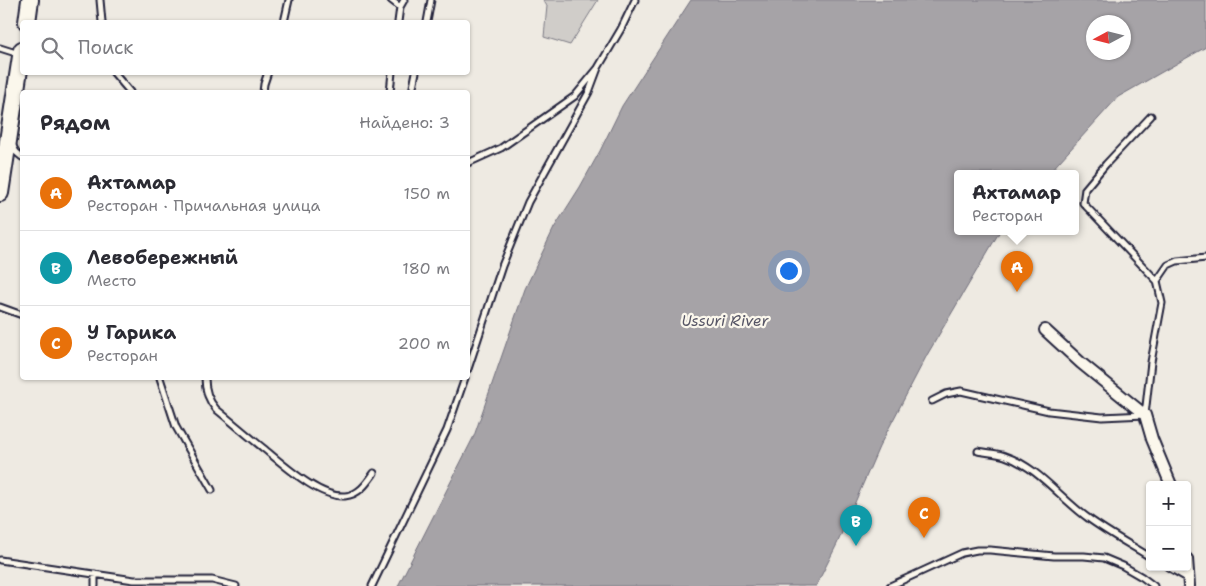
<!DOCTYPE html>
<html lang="ru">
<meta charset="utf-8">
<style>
:root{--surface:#fff;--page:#f7f7f7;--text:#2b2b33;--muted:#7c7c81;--line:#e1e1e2;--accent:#1f6fb2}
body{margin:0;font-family:"Shantell Sans",sans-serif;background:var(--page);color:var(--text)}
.controls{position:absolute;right:15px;bottom:15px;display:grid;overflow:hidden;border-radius:5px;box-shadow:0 1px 4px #0004}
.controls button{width:45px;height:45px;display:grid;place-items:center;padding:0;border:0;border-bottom:1px solid var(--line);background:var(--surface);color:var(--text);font:25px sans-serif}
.compass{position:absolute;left:1086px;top:15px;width:45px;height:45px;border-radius:50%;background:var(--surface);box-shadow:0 1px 4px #0004;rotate:263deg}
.you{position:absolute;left:788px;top:270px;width:18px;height:18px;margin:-12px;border:4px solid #fff;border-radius:50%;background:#1a73e8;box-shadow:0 0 0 8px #1a73e833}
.badge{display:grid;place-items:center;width:32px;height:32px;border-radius:50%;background:var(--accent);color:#fff;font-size:16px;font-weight:700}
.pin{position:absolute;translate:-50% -41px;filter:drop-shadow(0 1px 2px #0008)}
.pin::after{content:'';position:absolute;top:26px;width:18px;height:15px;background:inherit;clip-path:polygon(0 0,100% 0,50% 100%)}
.popup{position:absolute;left:954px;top:170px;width:125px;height:65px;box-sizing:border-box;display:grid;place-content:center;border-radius:5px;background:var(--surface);filter:drop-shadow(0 1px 4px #0005);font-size:16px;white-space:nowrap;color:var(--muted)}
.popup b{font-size:19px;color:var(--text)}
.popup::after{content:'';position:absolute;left:50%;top:100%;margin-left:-10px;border:10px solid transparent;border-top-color:var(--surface)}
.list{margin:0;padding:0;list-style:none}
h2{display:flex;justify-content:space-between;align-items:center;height:65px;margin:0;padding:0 20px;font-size:21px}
h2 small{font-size:16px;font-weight:400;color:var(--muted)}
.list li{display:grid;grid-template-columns:32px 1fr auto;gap:15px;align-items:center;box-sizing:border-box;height:75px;padding:0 20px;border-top:1px solid var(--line)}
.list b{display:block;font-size:19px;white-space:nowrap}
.list p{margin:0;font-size:16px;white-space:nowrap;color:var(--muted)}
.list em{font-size:16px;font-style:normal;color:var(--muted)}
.icon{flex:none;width:28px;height:28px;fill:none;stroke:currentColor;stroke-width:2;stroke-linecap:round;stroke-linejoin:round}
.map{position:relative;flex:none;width:1206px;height:586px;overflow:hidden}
.search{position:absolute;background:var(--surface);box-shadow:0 1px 4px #0004;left:20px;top:20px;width:450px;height:55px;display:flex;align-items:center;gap:12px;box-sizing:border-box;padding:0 18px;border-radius:5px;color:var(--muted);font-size:19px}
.panel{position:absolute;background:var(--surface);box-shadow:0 1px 4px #0004;left:20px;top:90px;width:450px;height:290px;border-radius:5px}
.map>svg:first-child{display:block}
</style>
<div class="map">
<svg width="1206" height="586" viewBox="0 0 1206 586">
<rect width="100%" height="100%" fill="#eeeae2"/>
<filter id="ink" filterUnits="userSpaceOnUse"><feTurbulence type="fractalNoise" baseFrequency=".02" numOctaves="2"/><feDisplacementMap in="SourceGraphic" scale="10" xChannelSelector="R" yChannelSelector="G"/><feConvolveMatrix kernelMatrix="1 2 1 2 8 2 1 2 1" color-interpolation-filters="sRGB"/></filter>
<g filter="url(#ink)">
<path fill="#d0cdc9" stroke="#797882" d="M543 0H598L570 45 544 37 547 6Z"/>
<path fill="#a6a3a7" stroke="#716f7c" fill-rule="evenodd" d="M691 0H1206V47L1118 97 1049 173H958V231H1000L927 355 879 447 837 544 816 586H398L474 436 525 289 554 228 580 187 600 151 622 106ZM1094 22H1124V52H1094Z"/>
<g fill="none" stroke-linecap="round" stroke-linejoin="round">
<defs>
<path id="service" d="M100 0 102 22
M391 0 400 7
M284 22 289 0
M398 22 400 7 404 0
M427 22 431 0
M0 48 19 54
M113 72 130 92
M263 92 264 84 268 72
M390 92 392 72
M412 92 416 72
M12 144 16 152 22 157
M468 163 501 148 575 96 598 68 621 29 635 0
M1157 281 1168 265 1177 261 1206 258
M0 307 22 315
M468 369 502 266 528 202 589 92 598 68
M160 378 176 427 212 490
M205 378C205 390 208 400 216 409 232 422 247 435 263 448 283 464 319 498 345 496 359 495 367 483 374 473
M932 401 946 394 961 391 1049 411 1102 417 1145 415 1151 362 1162 303 1157 281 1083 203 1085 189 1106 164 1151 116
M978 451C987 453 997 453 1005 456 1038 467 1060 498 1088 518 1107 532 1129 544 1150 557
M0 560 134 580H212L236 586
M1168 567 1189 579
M95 574V586
M372 586 447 430 465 378
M890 586 962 553 977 550H990L1054 556H1084L1104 558 1123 566 1142 577 1154 586"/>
<path id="minor" d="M1045 330 1081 363 1145 415 1152 439 1171 485
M1187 559 1189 586"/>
<path id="primary" d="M27 22 30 0
M0 193 22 50"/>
</defs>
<use href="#service" stroke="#22223b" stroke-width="9"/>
<use href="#minor" stroke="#22223b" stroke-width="14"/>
<use href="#primary" stroke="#22223b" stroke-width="20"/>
<use href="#service" stroke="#fbf7ec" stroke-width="5"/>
<use href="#minor" stroke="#fbf7ec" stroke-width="10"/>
<use href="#primary" stroke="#fbf7ec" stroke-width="16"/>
</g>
</g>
<g text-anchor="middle" stroke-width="4.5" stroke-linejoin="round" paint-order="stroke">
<g font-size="15" font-style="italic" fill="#575666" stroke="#fbf7ec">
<text x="725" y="326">Ussuri River</text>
</g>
</g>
</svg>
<div class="controls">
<button>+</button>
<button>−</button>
</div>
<svg class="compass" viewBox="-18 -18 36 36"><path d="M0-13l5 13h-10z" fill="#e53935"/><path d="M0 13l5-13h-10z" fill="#7c7c81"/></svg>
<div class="you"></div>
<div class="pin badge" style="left:1017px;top:292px;background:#e8710a">A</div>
<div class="popup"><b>Ахтамар</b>Ресторан</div>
<div class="pin badge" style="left:856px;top:546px;background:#0f9aa8">B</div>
<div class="pin badge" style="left:924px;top:538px;background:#e8710a">C</div>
<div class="search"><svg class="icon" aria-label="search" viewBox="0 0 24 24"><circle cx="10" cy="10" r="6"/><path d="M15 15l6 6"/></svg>Поиск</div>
<section class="panel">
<h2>Рядом<small>Найдено: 3</small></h2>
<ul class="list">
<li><span class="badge" style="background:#e8710a">A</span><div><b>Ахтамар</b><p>Ресторан · Причальная улица</p></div><em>150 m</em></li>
<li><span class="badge" style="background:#0f9aa8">B</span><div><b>Левобережный</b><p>Место</p></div><em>180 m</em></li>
<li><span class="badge" style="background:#e8710a">C</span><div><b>У Гарика</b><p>Ресторан</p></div><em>200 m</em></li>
</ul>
</section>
</div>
